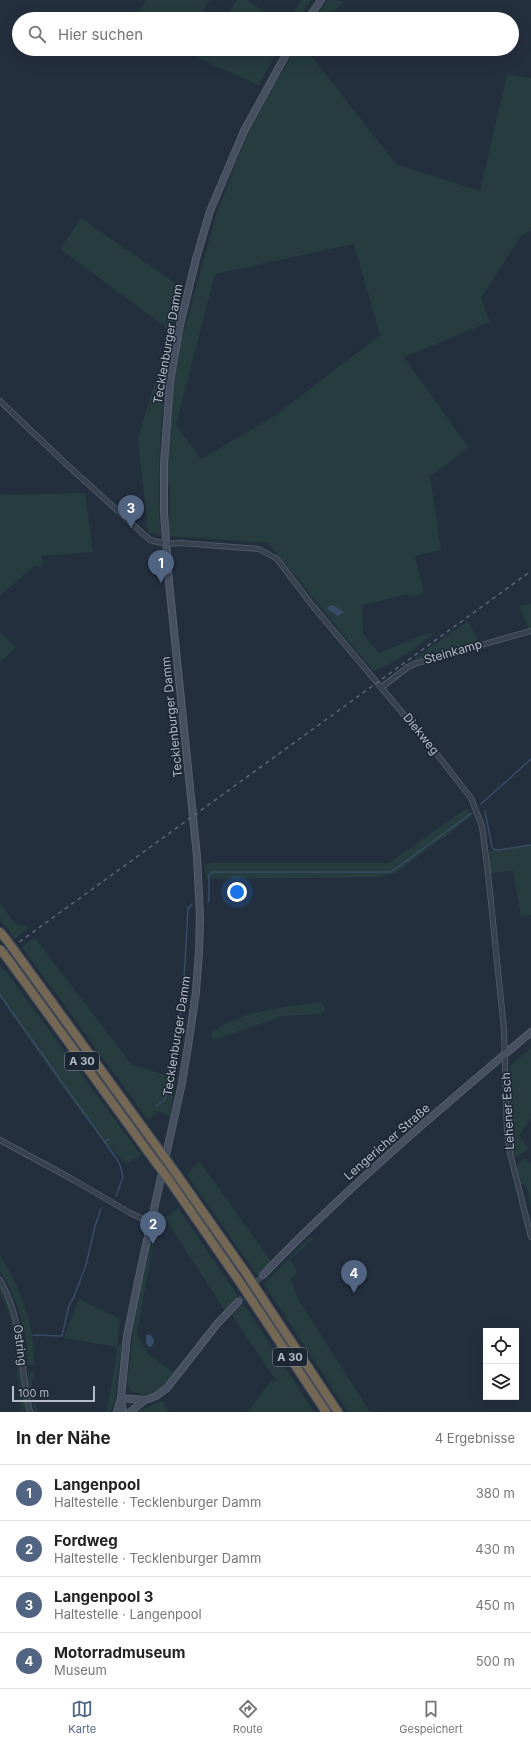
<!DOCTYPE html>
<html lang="de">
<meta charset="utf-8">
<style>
:root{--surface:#fff;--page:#f2f2f2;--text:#222;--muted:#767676;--line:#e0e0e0;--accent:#516482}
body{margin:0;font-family:Inter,sans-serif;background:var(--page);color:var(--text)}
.controls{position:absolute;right:12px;bottom:12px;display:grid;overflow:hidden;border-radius:0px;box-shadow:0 4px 16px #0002}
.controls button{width:36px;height:36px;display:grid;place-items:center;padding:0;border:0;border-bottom:1px solid var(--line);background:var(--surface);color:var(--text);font:20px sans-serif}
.scale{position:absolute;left:12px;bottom:10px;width:83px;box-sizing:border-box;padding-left:4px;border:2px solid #b4bcc9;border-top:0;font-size:11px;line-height:14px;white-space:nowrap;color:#b4bcc9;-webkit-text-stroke:3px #1d2633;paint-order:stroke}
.you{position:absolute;left:237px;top:892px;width:14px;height:14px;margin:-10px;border:3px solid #fff;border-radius:50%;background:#1a73e8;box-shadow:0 0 0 6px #1a73e833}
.badge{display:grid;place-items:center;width:26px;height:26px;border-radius:50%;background:var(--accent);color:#fff;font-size:13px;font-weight:700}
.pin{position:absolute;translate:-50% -33px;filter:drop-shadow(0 1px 2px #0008)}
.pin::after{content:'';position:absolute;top:21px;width:14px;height:12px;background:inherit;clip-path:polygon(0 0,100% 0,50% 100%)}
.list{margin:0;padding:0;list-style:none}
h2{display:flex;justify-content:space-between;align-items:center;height:52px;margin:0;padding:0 16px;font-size:17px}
h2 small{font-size:13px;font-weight:400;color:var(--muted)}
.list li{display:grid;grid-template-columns:26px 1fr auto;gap:12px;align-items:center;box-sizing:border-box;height:56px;padding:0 16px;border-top:1px solid var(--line)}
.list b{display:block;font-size:15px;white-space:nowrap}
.list p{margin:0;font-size:13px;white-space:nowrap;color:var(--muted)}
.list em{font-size:13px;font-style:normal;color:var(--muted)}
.icon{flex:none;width:22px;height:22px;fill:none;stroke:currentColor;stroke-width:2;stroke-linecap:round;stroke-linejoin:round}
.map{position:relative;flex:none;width:531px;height:1412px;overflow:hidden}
.search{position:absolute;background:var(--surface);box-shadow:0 4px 16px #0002;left:12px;right:12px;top:12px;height:44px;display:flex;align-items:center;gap:10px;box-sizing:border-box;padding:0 14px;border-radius:22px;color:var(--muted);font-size:15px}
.sheet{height:276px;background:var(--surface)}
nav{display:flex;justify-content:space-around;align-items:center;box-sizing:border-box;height:56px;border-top:1px solid var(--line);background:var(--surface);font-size:11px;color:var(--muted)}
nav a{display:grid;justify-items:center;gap:2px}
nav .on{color:var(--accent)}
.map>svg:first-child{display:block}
</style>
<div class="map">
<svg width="531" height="1412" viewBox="0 0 531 1412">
<rect width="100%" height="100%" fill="#242f3e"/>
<path fill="#263c3f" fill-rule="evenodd" d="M147 0H210L197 19 132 18Z
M237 0H247L275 19H224Z
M301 0H311L298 19H289Z
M328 0 344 1 326 19H314Z
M204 49H279L258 85 198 58Z
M295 49H306L396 164 480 191 507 74 531 78V231L521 236 481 298 490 322 404 357 469 448 430 476 441 550 415 556 424 593 415 596 405 595 362 605 363 634 379 653 428 633H434C417 648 395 663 373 671L268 543 169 536 170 491 167 471 169 438 172 396 181 342 216 215 248 132ZM354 244 380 335 276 415 201 459 176 425 215 274Z
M81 218 182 288 171 331 60 249Z
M171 345C163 393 159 440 159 489 159 504 159 519 161 535L148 533 138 438 166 346Z
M85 493 93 552 42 556 43 567 35 565 0 596V495Z
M531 604V628H528L519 606Z
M468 621 479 643 417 659 407 664 383 683 382 682Z
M0 632 16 648 0 662Z
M467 808 472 816 397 872 379 877 206 879 204 865 214 863H389Z
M531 845V915L521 917 513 871 490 873 489 851Z
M0 903 13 921 19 926 25 925 28 928 15 939 0 919Z
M35 938 132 1065 176 1078 170 1116 158 1111 148 1120 22 947Z
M0 966 5 970 141 1155 126 1164 100 1137 63 1088 0 997Z
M321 1002 325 1008 322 1014 283 1016 213 1040 211 1034C235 1011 289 1006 321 1002Z
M531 1048V1119L519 1135 529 1148 517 1157 513 1155 510 1140 509 1073 510 1066Z
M525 1158 531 1164V1206L526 1184H520C517 1173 513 1164 525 1158Z
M199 1161 271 1261 257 1275 187 1175Z
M178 1208 238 1296 225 1311 165 1218 156 1228 137 1333 148 1355 173 1372 187 1355 188 1356 168 1383 157 1391 142 1395 131 1391 128 1387V1378L133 1332 141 1283 151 1248 155 1219 162 1215 166 1217Z
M310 1237 314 1238 290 1260 296 1269V1273L291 1279 297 1297 370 1412H348L264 1284Z
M0 1256C21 1289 35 1325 34 1365L28 1366 26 1339 19 1311 9 1286 0 1271Z
M0 1286C19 1324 19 1366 26 1407L23 1412 20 1399 13 1331 9 1314 0 1292Z
M79 1299 120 1319 117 1347 64 1338Z
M244 1304 314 1412H248L271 1380 277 1382 232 1315Z
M120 1344H122L114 1405 110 1412H107L117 1349Z
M32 1371H35C29 1384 34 1399 38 1412H35L27 1379 28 1374Z
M161 1401 164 1403 168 1412H138Z"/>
<path fill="#394c67" d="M333 605 344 612 338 616 327 609 329 606Z
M146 1335C151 1334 153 1337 154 1341L152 1346 149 1347 146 1343Z"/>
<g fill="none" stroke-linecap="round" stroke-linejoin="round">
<path stroke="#394c67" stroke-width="1.5" d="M481 804 531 759
M485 811 492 847 493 849 498 850 531 845
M208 902 209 900V875L213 872H391L472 813
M0 995 116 1158 120 1165 123 1177 116 1196
M171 1078 183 996 188 909 192 904
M156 1106 165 1099 169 1086
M104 1142 109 1139
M33 1335 62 1336 69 1305 74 1297 86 1265 95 1226 101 1209"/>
<path stroke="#3a4453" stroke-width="6" stroke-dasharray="6 3" stroke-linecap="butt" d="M238 1302 263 1275"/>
<defs>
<path id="street" d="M0 401 65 463 150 540 166 544 181 543 259 549 277 559 312 605 436 753 471 798 482 826 488 873 504 1030 507 1133 510 1153 531 1237
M382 687 408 667 417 663 531 631
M0 1140 72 1179 132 1214 150 1222
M0 1280C25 1324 19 1365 30 1412"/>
<path id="secondary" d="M308 19 321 0
M263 1275C346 1188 439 1110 531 1032
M121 1398 145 1400
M121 1400 123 1412
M117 1412 121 1398 127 1336 140 1272 182 1083 188 1046 196 992 199 952 200 917 197 856 169 582 164 512V464L170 382 180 325 196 259 210 211 244 131 289 49
M130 1412 145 1400 156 1396 167 1388 217 1324 238 1302"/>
<path id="highway" d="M0 932 6 939
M17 954 160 1151
M10 962 154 1160
M178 1176 246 1273
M169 1180 241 1284
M253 1302 326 1412
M265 1302 338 1412"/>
</defs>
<use href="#street" stroke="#565f6c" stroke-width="6"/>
<use href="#secondary" stroke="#565f6c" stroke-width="8"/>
<use href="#highway" stroke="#434c59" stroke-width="10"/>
<use href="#street" stroke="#38414e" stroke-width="4.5"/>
<use href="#secondary" stroke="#465061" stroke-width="6"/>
<use href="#highway" stroke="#746855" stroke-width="8"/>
<path stroke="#5a6575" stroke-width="1.5" stroke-dasharray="4 4" stroke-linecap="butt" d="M0 956 531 571"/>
<defs>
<path id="highway-bridge" d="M6 939 17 954
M0 949 10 962
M160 1151 178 1176
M154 1160 169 1180
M246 1273 265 1302
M241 1284 253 1302"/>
</defs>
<use href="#highway-bridge" stroke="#434c59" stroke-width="10" stroke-linecap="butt"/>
<use href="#highway-bridge" stroke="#746855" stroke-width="8"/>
</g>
<g text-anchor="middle" stroke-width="3" stroke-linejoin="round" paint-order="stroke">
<g fill="#1d2633" stroke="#878f9c" stroke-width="1">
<rect x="65" y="1052" width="34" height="18" rx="3"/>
<rect x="273" y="1348" width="34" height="18" rx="3"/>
</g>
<g font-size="11" font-weight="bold" fill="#b4bcc9">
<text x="82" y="1065">A 30</text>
<text x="290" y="1361">A 30</text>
</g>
<g font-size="12" fill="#b4bcc9" stroke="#1d2633">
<text transform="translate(168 344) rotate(-80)" y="4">Tecklenburger Damm</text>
<text transform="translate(453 652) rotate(-16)" y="4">Steinkamp</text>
<text transform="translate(172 717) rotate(-96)" y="4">Tecklenburger Damm</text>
<text transform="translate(421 734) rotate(51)" y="4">Diekweg</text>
<text transform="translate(177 1036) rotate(-81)" y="4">Tecklenburger Damm</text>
<text transform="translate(508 1111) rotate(-93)" y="4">Lehener Esch</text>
<text transform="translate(387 1142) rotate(-41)" y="4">Lengericher Straße</text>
<text transform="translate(20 1345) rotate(83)" y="4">Ostring</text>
</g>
</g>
</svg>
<div class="controls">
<button><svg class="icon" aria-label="locate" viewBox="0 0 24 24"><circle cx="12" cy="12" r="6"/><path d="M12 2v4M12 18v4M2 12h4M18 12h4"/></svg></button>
<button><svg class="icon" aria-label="layers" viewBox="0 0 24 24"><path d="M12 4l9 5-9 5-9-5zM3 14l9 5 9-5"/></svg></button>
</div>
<div class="scale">100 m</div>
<div class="you"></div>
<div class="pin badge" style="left:161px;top:583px">1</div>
<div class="pin badge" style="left:153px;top:1244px">2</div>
<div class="pin badge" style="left:131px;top:528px">3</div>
<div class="pin badge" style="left:354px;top:1293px">4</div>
<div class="search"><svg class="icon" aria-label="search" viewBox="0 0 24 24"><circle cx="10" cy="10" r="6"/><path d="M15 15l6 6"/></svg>Hier suchen</div>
</div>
<section class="sheet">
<h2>In der Nähe<small>4 Ergebnisse</small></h2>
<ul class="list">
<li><span class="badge">1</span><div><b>Langenpool</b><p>Haltestelle · Tecklenburger Damm</p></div><em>380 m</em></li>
<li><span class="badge">2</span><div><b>Fordweg</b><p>Haltestelle · Tecklenburger Damm</p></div><em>430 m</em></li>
<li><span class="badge">3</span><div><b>Langenpool 3</b><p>Haltestelle · Langenpool</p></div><em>450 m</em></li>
<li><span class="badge">4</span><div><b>Motorradmuseum</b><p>Museum</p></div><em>500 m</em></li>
</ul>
</section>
<nav>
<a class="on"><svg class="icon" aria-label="map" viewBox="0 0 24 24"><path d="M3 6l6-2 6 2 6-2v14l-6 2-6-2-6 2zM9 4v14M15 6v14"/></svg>Karte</a>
<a><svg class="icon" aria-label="directions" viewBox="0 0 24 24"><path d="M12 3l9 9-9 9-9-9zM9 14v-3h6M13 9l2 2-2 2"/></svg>Route</a>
<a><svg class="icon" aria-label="saved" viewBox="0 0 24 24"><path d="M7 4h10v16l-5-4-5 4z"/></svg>Gespeichert</a>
</nav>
